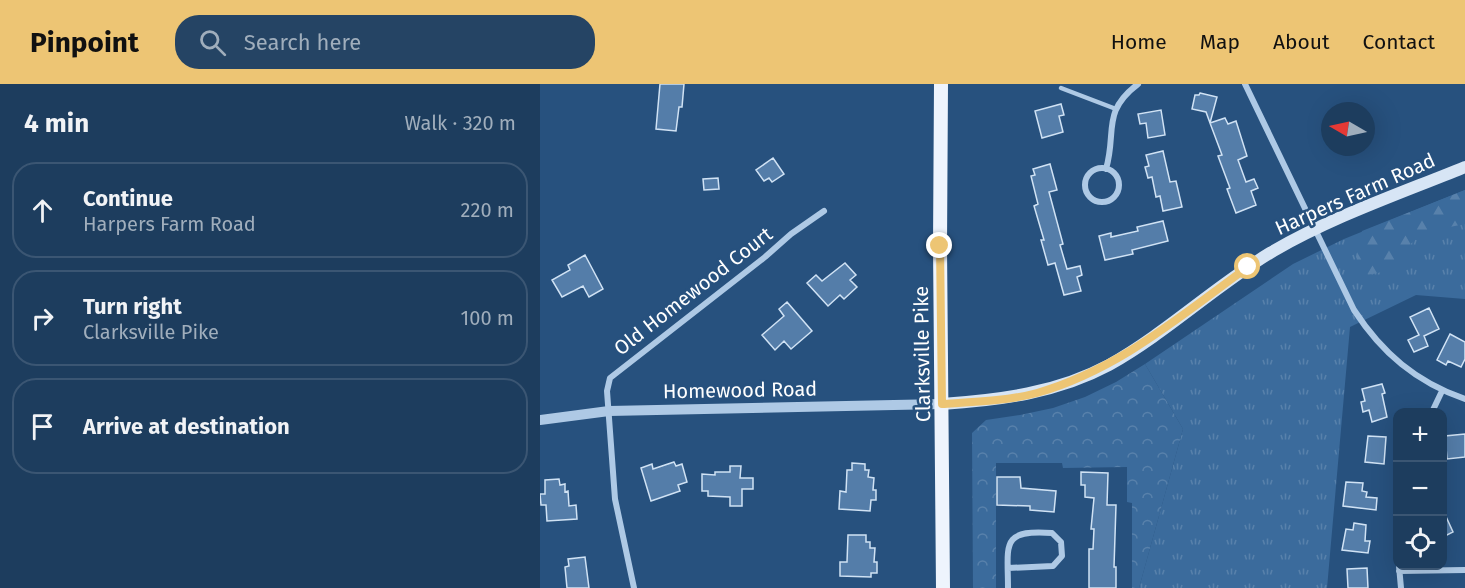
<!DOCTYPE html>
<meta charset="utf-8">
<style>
:root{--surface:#1d3d5e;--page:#254464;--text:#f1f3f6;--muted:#a0aebc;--line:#3b5673;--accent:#edc574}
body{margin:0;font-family:"Fira Sans",sans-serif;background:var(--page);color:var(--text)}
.controls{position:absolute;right:18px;bottom:18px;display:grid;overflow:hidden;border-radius:12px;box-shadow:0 6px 24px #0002}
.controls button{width:54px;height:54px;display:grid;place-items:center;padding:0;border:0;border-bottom:2px solid var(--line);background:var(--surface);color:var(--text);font:30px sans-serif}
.compass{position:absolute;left:781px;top:18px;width:54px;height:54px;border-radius:50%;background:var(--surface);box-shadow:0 6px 24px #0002;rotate:279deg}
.stop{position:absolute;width:18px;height:18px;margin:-14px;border:4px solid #edc574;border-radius:50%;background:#fff}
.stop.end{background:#edc574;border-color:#fff;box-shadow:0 2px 6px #0008}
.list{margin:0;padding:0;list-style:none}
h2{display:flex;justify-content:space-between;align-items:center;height:78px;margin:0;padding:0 24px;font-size:26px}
h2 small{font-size:20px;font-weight:400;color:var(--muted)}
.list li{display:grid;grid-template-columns:39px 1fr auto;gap:18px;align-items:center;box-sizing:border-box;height:96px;margin:0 12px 12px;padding:0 12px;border:2px solid var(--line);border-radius:24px}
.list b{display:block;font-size:22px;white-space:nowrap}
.list p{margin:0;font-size:20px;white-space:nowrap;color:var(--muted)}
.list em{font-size:20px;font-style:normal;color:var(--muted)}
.icon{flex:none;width:33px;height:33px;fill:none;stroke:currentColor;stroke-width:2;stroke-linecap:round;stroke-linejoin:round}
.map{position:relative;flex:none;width:925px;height:504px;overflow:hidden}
header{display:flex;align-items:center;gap:36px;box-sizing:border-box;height:84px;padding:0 30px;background:var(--accent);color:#111}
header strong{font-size:28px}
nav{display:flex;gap:33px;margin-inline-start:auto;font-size:21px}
.search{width:420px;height:54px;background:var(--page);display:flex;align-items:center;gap:15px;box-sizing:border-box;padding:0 21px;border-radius:24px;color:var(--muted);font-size:22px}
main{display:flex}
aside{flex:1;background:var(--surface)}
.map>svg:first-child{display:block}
</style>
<header>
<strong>Pinpoint</strong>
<div class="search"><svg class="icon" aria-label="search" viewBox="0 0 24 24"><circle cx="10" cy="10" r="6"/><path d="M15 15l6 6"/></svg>Search here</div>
<nav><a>Home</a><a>Map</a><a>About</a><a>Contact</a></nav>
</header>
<main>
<aside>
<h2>4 min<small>Walk · 320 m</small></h2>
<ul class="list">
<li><svg class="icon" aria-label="ahead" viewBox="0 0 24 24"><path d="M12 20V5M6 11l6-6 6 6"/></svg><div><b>Continue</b><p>Harpers Farm Road</p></div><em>220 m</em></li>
<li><svg class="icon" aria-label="right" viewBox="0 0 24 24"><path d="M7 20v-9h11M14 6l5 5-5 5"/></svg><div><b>Turn right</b><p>Clarksville Pike</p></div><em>100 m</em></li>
<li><svg class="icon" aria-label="arrive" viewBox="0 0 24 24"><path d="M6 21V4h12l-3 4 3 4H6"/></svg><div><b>Arrive at destination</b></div></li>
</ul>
</aside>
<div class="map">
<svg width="925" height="504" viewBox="0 0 925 504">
<defs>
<pattern id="grass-tufts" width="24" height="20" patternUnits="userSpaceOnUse" patternTransform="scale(1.5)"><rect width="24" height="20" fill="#3b6b9c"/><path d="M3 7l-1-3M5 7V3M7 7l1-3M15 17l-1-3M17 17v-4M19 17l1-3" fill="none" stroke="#5881ab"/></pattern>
<pattern id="forest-firs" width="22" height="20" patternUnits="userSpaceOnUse" patternTransform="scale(1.5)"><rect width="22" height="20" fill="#3b6b9c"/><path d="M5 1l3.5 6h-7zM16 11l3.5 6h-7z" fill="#5881ab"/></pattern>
<pattern id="park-crowns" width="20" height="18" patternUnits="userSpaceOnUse" patternTransform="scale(1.5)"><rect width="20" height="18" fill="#3b6b9c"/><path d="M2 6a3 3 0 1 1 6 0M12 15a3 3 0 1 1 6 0" fill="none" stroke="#5881ab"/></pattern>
</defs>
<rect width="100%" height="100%" fill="#27517e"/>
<path fill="url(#grass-tufts)" d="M925 106V215L876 211 810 243 787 504H599L643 345 605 280 753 180 804 155Z"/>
<path fill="url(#forest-firs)" d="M925 106V140L884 148 865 165 857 177 847 187 828 191 816 173 822 147Z"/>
<path fill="url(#park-crowns)" d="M605 280 643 345 599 504H592V419L587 418V383L523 384 522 379H456V504H433L432 349 446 336 480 331 513 324 545 313 576 298Z"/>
<path fill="#547da9" stroke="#d0e2f4" stroke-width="1.5" d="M120 0H144L142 23H139L136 47 116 45Z
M660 9 677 13 670 39 666 28 652 25 655 11H659Z
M521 20 524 31 519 32 523 48 502 54 495 27Z
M621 26 625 51 608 54 606 39 600 40 598 30Z
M685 34 688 40 696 37 707 72 698 76 706 98 714 95 718 104 711 107 716 121 696 129 687 105 690 104 678 72 682 71 670 39Z
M623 67 630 98 636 97 642 123 623 127 620 112 616 113 612 93 608 94 605 83 609 82 606 71Z
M233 74 244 90 232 98 229 94 224 97 216 86Z
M510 80 517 106 509 108 523 160 520 161 527 185 540 182 542 191 537 193 541 207 524 211 515 179 508 181 501 156H504L494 122 498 120 491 92 495 91 493 85Z
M178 94 179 105 164 106 163 95Z
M623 137 628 157 592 166 593 170 565 176 559 152 571 149V153L598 147 597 143Z
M45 171 63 205 49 213 43 202 22 213 12 196 30 186 28 181Z
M305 179 316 191 310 196 317 203 304 215 300 211 288 222 267 199 276 191 282 197Z
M247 218 272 247 251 265 244 257 235 266 222 251 244 232 239 225Z
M889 224 899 245 884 252 888 262 874 268 868 256 879 251 870 233Z
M910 250 925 258V275L921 283 908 277 906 281 897 276Z
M842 300 845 309 842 310 847 333 832 338 829 326 823 328 821 318 825 317 822 305Z
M925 350V373L907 375 905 352Z
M828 352 846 353 844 380 825 378Z
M134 378 136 382 142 380 147 398 138 401 140 407 111 417 101 384 112 380 113 385Z
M312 379 325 380V386H329L328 393 334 394 333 406H336V416H331L330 427 299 425 300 407 306 408 307 386H312Z
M190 382H201L200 394H213V405H202V422H190V413L168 412V407H162V390L175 391V388H190Z
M541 388 568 389 567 421H576L574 483H576V504H549V465H553L554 445H551L554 414 545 413V401H541Z
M457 393H480L481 404 516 407 514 428 490 426V422L457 421Z
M19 395 20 401 25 400V408L28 407 29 422 36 421 37 435 7 437 6 421H1L0 410H5V396Z
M806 398 823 399 822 407 827 408 826 413 837 414 836 426 803 422Z
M903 426 913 448 903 453Z
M814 439 826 441 825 457H830L828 469 802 466 806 445 813 446Z
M308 451H326V458H330V464H335L334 478H337V489H331V493L300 492V478H307Z
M45 473 49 504H27L25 483 29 482 28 475Z
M827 484 828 504H808L807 485Z"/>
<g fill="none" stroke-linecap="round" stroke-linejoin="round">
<path stroke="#aec9e5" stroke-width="4.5" d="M521 4 576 25"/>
<path stroke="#aec9e5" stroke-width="6" d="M705 0 814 226C842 269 876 298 925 315
M545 101a17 17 0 1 1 34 0a17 17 0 1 1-34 0Z
M566 85C577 48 561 28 598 0
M892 328 902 307
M859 482 861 504
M859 487 925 486
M94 504 75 415 67 307 70 294 225 173 251 150 284 127
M468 504C468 461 460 445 512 449L521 458 522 472 513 482 468 484"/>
<path stroke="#aec9e5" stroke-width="10" d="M0 336 69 327 402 320"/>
<path stroke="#d7e5f5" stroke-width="12" d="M402 320C460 316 517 309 569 281 626 249 674 203 730 169 791 133 859 110 925 83"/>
<path stroke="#eef4fd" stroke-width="14" d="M401 0 400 162 403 504"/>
</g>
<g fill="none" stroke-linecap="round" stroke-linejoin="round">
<path stroke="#edc574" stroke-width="8" d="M400 162 402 320C433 318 467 317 497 309 580 285 640 232 708 183"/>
</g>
<g text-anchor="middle" stroke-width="5" stroke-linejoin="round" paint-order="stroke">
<g font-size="20" fill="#fff" stroke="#27517e">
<text transform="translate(815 110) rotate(-24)" y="7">Harpers Farm Road</text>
<text transform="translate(153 207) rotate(-38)" y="7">Old Homewood Court</text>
<text transform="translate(382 270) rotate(-91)" y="7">Clarksville Pike</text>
<text transform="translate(200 306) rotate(-1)" y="7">Homewood Road</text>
</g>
</g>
</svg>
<div class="controls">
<button>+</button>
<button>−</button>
<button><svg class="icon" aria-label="locate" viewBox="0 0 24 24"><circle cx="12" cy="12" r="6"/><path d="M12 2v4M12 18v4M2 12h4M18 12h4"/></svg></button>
</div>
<svg class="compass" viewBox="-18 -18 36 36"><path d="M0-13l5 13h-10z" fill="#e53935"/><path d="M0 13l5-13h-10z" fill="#a0aebc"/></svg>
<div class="stop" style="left:708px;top:183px"></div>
<div class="stop end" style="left:400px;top:162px"></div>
</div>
</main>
